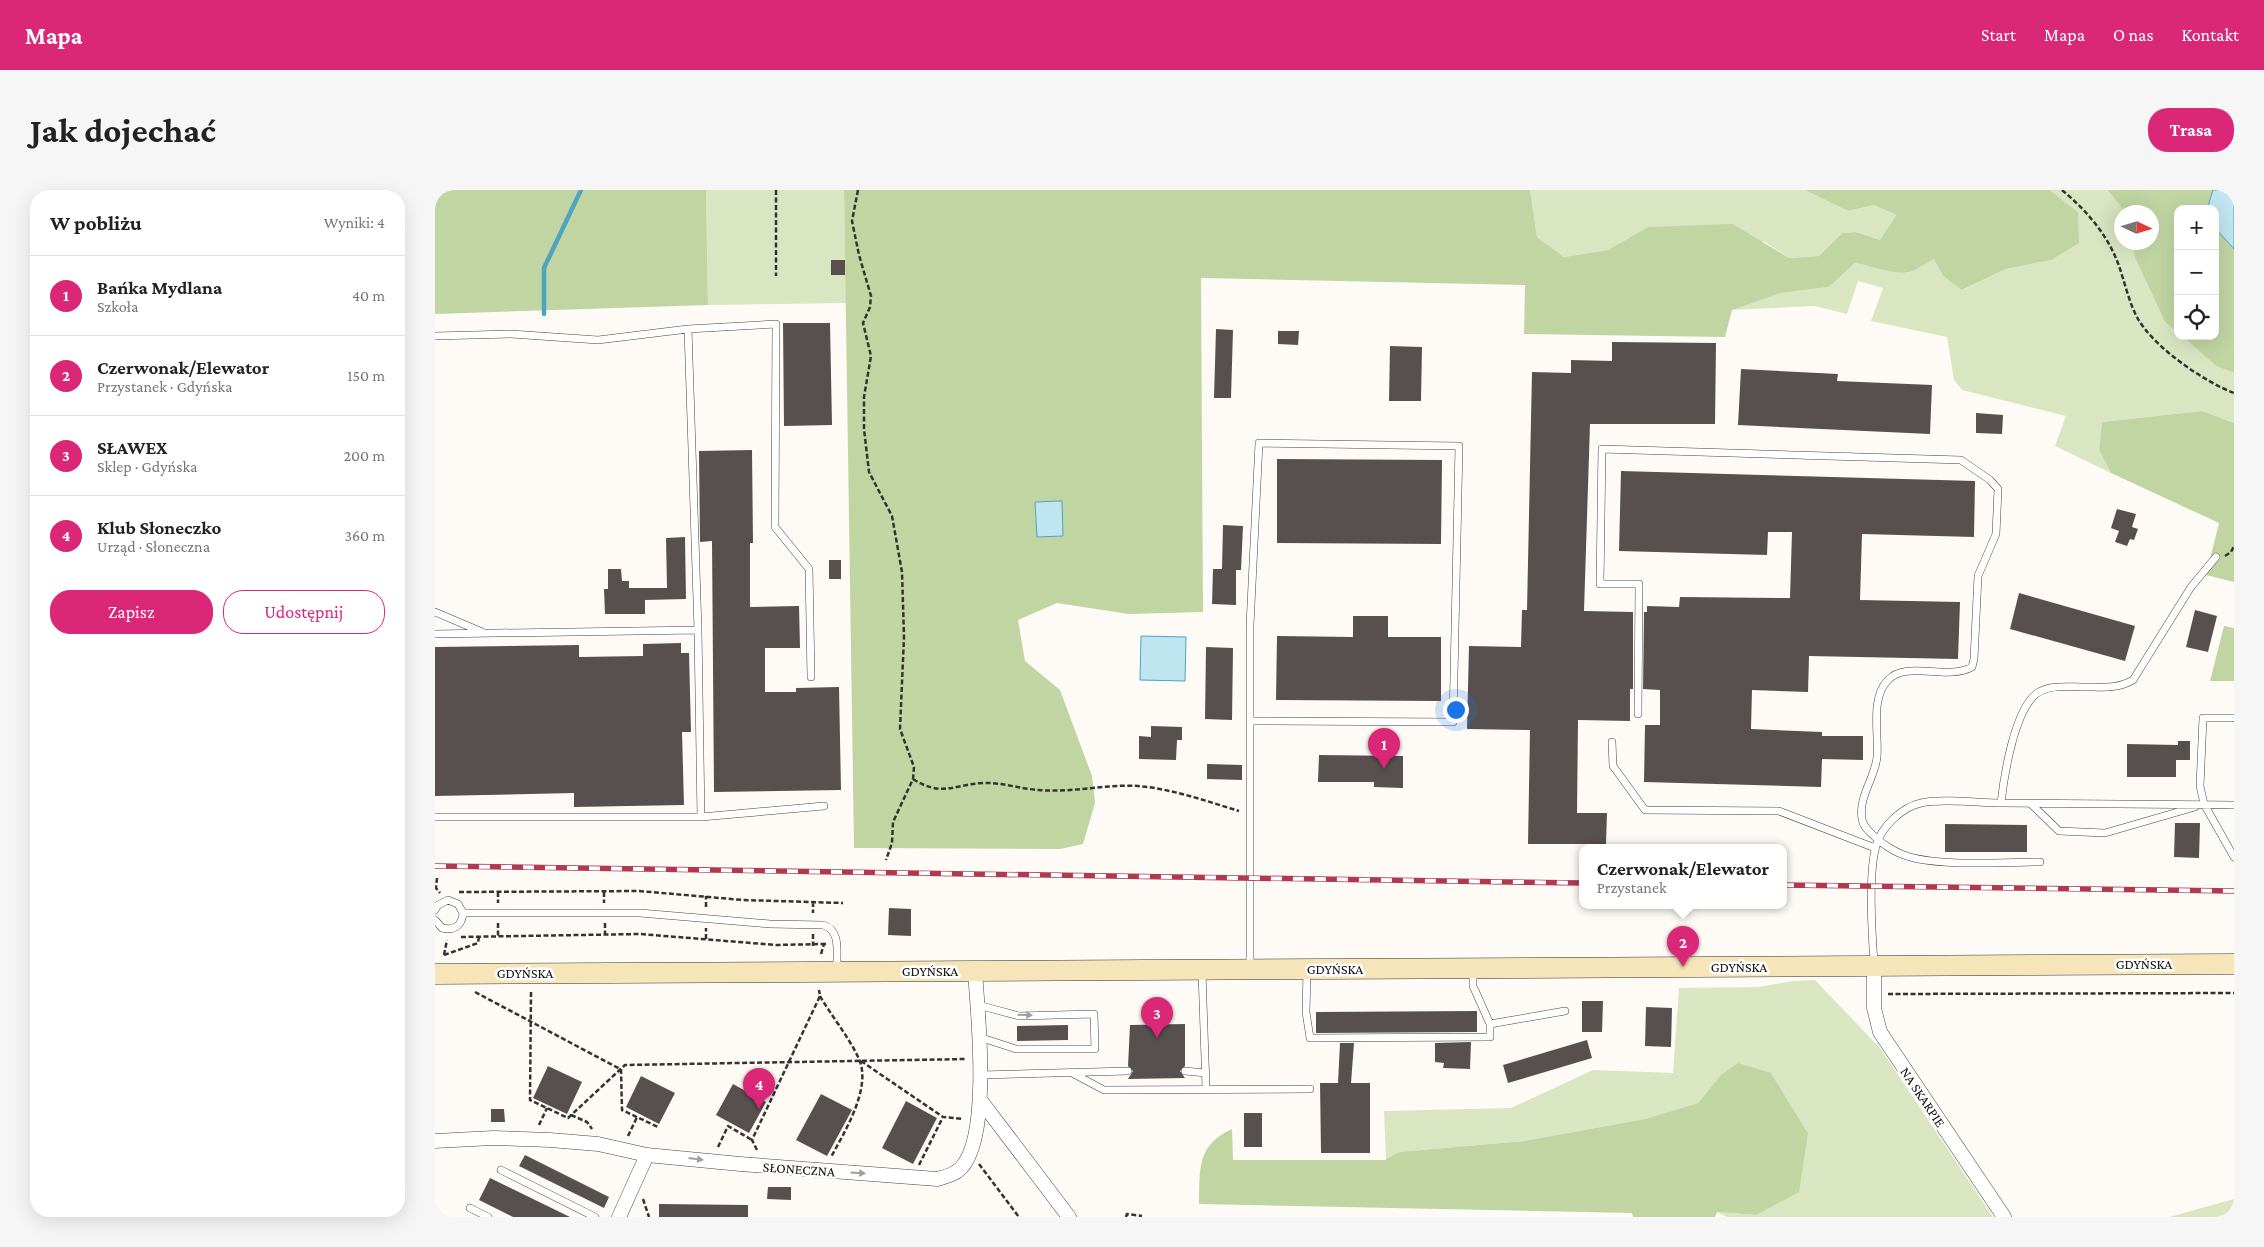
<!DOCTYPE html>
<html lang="pl">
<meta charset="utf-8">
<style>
:root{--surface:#fff;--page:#f6f6f6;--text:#222;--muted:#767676;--line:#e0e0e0;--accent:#db2777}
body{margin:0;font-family:"Crimson Pro",serif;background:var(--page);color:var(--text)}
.controls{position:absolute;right:15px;top:15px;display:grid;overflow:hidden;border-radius:10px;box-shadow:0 5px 20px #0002}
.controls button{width:45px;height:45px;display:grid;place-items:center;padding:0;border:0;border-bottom:1px solid var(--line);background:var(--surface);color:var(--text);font:25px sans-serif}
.compass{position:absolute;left:1679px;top:15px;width:45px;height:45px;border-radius:50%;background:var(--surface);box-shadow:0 5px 20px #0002;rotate:94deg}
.you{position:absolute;left:1020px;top:519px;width:18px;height:18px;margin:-12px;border:4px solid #fff;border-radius:50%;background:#1a73e8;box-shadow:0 0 0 8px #1a73e833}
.badge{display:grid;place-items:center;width:32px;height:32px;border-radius:50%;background:var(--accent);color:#fff;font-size:16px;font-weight:700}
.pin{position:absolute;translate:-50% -41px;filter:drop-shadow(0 1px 2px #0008)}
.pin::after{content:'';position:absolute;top:26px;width:18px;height:15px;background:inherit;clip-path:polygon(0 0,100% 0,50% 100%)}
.popup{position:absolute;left:1144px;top:654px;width:208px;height:65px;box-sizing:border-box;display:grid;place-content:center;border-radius:10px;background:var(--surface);filter:drop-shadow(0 1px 4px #0005);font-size:16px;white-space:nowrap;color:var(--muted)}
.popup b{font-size:19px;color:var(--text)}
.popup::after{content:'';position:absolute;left:50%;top:100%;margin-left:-10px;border:10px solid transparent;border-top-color:var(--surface)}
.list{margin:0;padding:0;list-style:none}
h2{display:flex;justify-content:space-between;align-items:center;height:65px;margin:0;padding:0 20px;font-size:21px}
h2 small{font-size:16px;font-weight:400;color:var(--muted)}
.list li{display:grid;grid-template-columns:32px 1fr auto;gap:15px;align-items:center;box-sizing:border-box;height:80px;padding:0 20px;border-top:1px solid var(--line)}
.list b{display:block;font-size:19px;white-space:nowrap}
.list p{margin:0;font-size:16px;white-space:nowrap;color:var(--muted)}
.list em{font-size:16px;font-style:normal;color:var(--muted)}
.actions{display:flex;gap:10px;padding:15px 20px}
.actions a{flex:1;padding:11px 0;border:1px solid var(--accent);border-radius:20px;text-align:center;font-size:18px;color:var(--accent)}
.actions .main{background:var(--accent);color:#fff}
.icon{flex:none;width:28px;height:28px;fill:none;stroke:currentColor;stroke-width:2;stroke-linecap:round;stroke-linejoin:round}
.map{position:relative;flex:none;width:1799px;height:1027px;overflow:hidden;border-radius:20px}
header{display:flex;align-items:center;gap:30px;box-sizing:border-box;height:70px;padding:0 25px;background:var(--accent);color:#fff}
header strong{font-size:24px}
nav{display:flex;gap:28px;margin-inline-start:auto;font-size:18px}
.intro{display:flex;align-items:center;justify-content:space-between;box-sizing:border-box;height:120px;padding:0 30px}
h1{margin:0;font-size:35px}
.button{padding:12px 22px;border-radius:20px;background:var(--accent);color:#fff;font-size:18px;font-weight:700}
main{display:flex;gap:30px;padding:0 30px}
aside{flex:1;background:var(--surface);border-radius:20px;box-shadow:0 5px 20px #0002}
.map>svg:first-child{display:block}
</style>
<header>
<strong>Mapa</strong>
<nav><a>Start</a><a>Mapa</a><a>O nas</a><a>Kontakt</a></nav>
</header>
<div class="intro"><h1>Jak dojechać</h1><a class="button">Trasa</a></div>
<main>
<aside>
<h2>W pobliżu<small>Wyniki: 4</small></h2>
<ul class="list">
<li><span class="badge">1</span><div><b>Bańka Mydlana</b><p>Szkoła</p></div><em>40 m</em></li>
<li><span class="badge">2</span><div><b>Czerwonak/Elewator</b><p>Przystanek · Gdyńska</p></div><em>150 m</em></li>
<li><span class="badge">3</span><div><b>SŁAWEX</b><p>Sklep · Gdyńska</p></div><em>200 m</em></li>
<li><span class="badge">4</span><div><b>Klub Słoneczko</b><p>Urząd · Słoneczna</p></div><em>360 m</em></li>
</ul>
<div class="actions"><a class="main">Zapisz</a><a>Udostępnij</a></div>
</aside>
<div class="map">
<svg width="1799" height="1027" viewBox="0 0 1799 1027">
<rect width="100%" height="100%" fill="#fefbf6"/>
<path fill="#dae6c2" d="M271 0H409L411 113 273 115Z
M1095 0H1370L1413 21 1439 15 1461 25 1445 50 1421 42 1407 43 1384 66 1354 68 1330 52 1213 37 1173 60 1129 67 1102 47Z
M1615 0H1671L1690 19 1691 22H1686V52L1697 53 1700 68 1730 132 1743 143V146H1747L1781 176 1799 183V233L1767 221 1667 232 1664 260 1676 283 1620 256 1631 226 1527 200 1519 190 1512 147 1436 131 1448 98 1423 91 1412 124 1380 116 1296 120 1346 103 1394 97 1420 73C1438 76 1463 87 1478 81 1485 78 1492 72 1499 68L1508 86 1528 100 1571 79 1616 70 1643 22Z
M1380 790 1445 858 1558 1027H1292L1282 1022 1321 1025 1373 943 1336 883 1286 885 1263 913 1210 929 1089 951 964 962 951 970 949 921 1076 918 1158 880 1238 883 1244 798 1323 797 1358 791Z
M1799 1009V1027H1734Z"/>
<path fill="#c1d5a3" d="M0 0H271L273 115 0 124Z
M409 0H1095L1102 47 1129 67 1173 60 1213 37 1298 34 1354 68 1384 66 1407 43 1421 42 1445 50 1461 25 1439 15 1413 21 1370 0H1615L1643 22 1644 53 1616 70 1571 79 1527 100 1508 86 1499 69C1492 72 1485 78 1478 81 1462 87 1438 76 1420 73L1394 97 1346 103 1297 120 1290 147 1089 144 1090 95 766 88 768 422 694 424 622 413 583 430 590 471 625 500 657 586 660 613 648 654 625 659 419 658Z
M1672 0H1778L1772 19H1743V143L1730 132 1700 68 1697 53 1716 52V22H1691Z
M1780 38 1799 59V183L1781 176 1747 146H1780Z
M1767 221 1799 233V392L1771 385 1784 333 1676 283 1664 260 1667 232Z
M1789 436 1799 438V491H1775Z
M1303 873 1336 883 1373 943 1364 1002 1321 1025 1282 1022 1280 1027H1198L1197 1023 764 1014C765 980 761 955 797 939L798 970H950L964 962 1089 951 1210 929 1263 913 1286 885Z"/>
<path fill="#bfe5f0" stroke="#4fa4bf" d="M1778 0H1799V59L1780 38V19H1772Z
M627 311 628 346 602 347 600 312Z
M706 446 751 447 750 491 705 490Z"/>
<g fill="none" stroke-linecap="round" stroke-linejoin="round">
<path stroke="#4fa4bf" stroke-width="4.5" d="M109 124V78L146 0"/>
</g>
<path fill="#58504e" d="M396 70H410V85H396Z
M348 133H395L397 235 349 236Z
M781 139 798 140 796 208H779Z
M843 141H864L863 155 843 154Z
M1177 152 1281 153 1280 234H1155L1149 421 1198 422V499H1195V531L1143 530 1142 623H1172L1171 654H1093L1095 540 1032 539 1034 456 1086 457 1087 420H1092L1097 182 1136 183V170L1177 171Z
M955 156 987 157 986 211H954Z
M1306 179 1403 184 1402 191 1497 195 1495 244 1303 235Z
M1541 223 1568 225 1567 244 1541 243Z
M317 260 318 353H315V417L364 416 365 458H330V502H361V498L404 497 406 600 279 602 277 351 265 352 264 261Z
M842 269 1007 270 1006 354 842 353Z
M1186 281 1540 291 1539 347 1427 344 1425 410 1525 412 1523 469 1374 466 1373 502 1317 500 1316 539 1387 542V546H1428V570L1387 569 1386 597 1209 592 1210 535H1225V500L1208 499 1209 422H1212V416L1244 417 1245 407 1355 408 1357 342H1333L1332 365 1184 361Z
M1682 319 1701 324 1697 337 1703 339 1699 350 1695 349 1692 356 1680 352 1684 341 1676 338Z
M788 335 808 336 806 380H801V415L777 414 778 379H787Z
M250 347 251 409 210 410V424H170L169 399H173V379H186L187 391H194V398H232L231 348Z
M394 370H406V389H394Z
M1584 403 1700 436 1690 471 1575 439Z
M1760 420 1782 426 1773 462 1751 457Z
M918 426H953V447H1006V511L841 510 842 446 918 447Z
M246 453V463H254L256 542H247L249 615 139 617V603L0 606V457L144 455V467L208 466V454Z
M771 457 798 458 797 530 770 529Z
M716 536 747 537V550H742L741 570 704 569V546L716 547Z
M1743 551H1755V570H1741V587H1692V554L1743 555Z
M884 565 968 566V598L939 597V592H883Z
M772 574 807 575V590L772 589Z
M1740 633H1765L1764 668 1739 667Z
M1510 634 1592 635V662H1510Z
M454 718 476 719V746L453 745Z
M1147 811H1168L1167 842H1147Z
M1211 817 1237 818 1236 857 1210 856Z
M1042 821V842L881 843V822Z
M750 834V876L745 881 750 888 693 889 698 881 693 876 695 835Z
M633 835V850L582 851V836Z
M1152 850 1157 868 1073 893 1068 875Z
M1036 852 1035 879 1008 878 1009 873 1000 872V853Z
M905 853H919L916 893H935V963H886L885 893H903Z
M113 876 147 892 132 924 98 908Z
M206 886 240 903 224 934 191 917Z
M298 894 331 912 314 943 281 925Z
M386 904 417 920 392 966 361 950Z
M471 911 502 928 478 974 447 958Z
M56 919H69L70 932H56Z
M809 923H827V957H809Z
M90 965 174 1007 169 1018 84 976Z
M55 988 135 1027H78L44 1010Z
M333 997H356V1010L332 1009Z
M224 1014 313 1015V1027H224Z"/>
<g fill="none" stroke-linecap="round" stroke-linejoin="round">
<defs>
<path id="service" d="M253 139 341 134 340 337 374 379 376 487
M0 146 76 144 163 150 253 139 263 440 266 627
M0 422 47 442
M0 444 263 440
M1203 524 1204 394H1165L1167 259 1526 270 1555 290 1563 299 1561 344 1543 386 1539 469 1537 477C1512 491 1472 470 1453 490 1435 508 1444 544 1442 567 1440 588 1423 607 1427 629 1428 637 1435 642 1440 647 1447 654 1460 662 1469 665 1500 677 1570 672 1605 672
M1799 528H1768L1765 596 1769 614 1799 667
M1177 552 1178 576 1210 620 1344 621 1440 658
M1566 613 1799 615
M1596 614 1624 641 1670 643 1760 617
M0 627H266L389 616
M0 720 3 715 13 710 23 714 28 723C27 736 19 741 7 738L0 730
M28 723H205L335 734 388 735C407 740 401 764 402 781
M1439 774C1437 743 1433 685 1441 656 1446 637 1467 617 1486 613 1507 608 1544 613 1566 613 1569 586 1579 522 1601 504 1613 494 1635 497 1650 497 1667 497 1683 499 1698 490L1756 397 1781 367
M815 779V435L824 253 1024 256 1018 532 815 531
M1038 779V796L1055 834 1130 821
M767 782 771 898
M872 782 871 822 875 848 1055 847V834
M543 815 584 826 659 824 660 859H581L544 847
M750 881 771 883
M637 883 669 900 875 899
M546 885 693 881
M66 980 160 1027
M35 1018 53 1027"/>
<path id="minor" d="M1439 776V818L1445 842 1569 1027
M546 911 634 1027
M0 951 58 948 115 950 163 954 212 965 305 974 502 989C512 986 519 985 526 978 556 947 543 824 540 782
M184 1027 212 965"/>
<path id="secondary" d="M0 784 1799 774"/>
</defs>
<use href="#service" stroke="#444" stroke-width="8"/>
<use href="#minor" stroke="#444" stroke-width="15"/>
<use href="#secondary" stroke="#333" stroke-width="21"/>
<path stroke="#333" stroke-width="2.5" stroke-dasharray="5 2.5" stroke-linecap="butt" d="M341 0V86
M423 0 417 31 424 65 436 106 435 117 428 133 436 166 429 207V239L434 282 457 326 467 382 469 447 465 539 479 577 478 589 458 632 457 653 451 670
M1627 0C1652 21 1673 45 1684 76 1690 93 1694 113 1703 129 1720 158 1768 191 1799 203
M1790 366 1796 362 1799 356
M478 589C506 607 518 595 547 593 567 592 585 599 604 600 637 603 670 594 703 596 738 599 771 611 804 621
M2 688 1 698 5 703
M24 702 204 701 308 710 408 713
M63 702V713
M169 702V713
M378 712V723
M271 717V706
M63 733V746
M170 733V745
M378 744V756
M26 747 205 744 341 755 389 754
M271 749V738
M386 764 389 754H393
M9 765 12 750
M9 765 43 753 44 746
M40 802 185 879
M96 802 95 910 133 928 190 875 531 869
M1453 804 1799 803
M385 806C397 827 414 847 424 869 437 898 409 943 396 967
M426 871 508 927 528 929
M186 879 187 920 223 937
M136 925 152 932 157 939
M104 935 112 918
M193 946 202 927
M283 957 293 936 317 950
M322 960 317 950 385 806 384 800
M544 974 584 1027
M484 975 508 927
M208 1009 214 1027
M691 1027 692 1024 707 1026"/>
<use href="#service" stroke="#fff" stroke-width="7"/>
<use href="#minor" stroke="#fff" stroke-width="14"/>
<use href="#secondary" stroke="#f6e5b8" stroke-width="20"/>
<defs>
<path id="rail" d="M0 676 1148 693
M1348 695 1799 701"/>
</defs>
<use href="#rail" stroke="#b23851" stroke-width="5.5"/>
<use href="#rail" stroke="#fff" stroke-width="4" stroke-dasharray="11" stroke-linecap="butt"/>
</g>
<defs><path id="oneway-solid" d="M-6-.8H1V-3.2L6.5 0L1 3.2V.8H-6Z" transform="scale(1.25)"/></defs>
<g fill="#a0a0a0">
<use href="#oneway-solid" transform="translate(590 825) rotate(2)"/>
<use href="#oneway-solid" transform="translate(261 969) rotate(7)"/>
<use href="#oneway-solid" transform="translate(423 983) rotate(4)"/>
</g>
<g text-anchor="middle" stroke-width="5" stroke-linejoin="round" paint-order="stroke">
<g font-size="14" fill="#111" stroke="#fff">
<text x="1709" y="779">GDYŃSKA</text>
<text x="1304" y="782">GDYŃSKA</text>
<text x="900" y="784">GDYŃSKA</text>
<text x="495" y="786">GDYŃSKA</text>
<text x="90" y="788">GDYŃSKA</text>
<text transform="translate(1488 907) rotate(56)" y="5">NA SKARPIE</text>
<text transform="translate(364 979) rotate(4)" y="5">SŁONECZNA</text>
</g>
</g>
</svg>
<div class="controls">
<button>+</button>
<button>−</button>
<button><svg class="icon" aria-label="locate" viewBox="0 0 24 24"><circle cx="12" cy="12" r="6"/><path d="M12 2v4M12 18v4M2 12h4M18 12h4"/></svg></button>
</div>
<svg class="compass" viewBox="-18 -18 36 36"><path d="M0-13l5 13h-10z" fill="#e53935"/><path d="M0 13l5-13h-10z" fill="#767676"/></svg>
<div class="you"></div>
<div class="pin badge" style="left:949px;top:579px">1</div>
<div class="pin badge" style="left:1248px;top:777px">2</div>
<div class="popup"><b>Czerwonak/Elewator</b>Przystanek</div>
<div class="pin badge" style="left:722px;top:848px">3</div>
<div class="pin badge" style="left:324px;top:919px">4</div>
</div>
</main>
